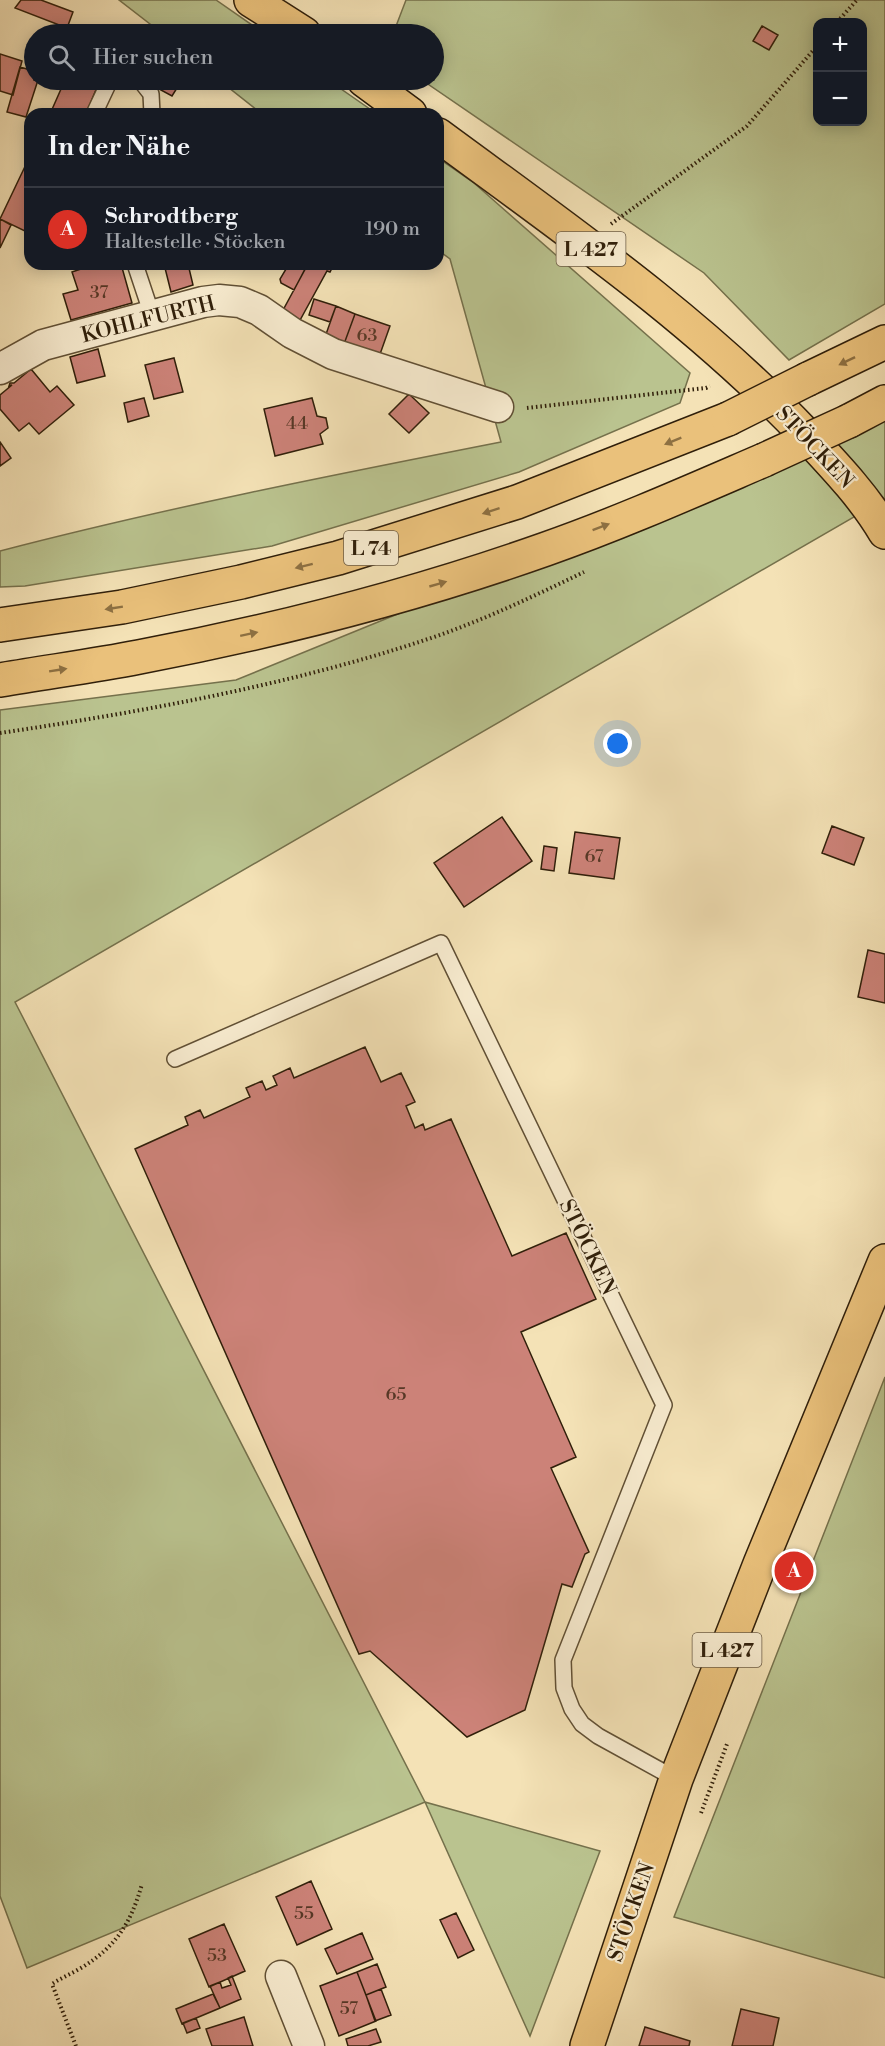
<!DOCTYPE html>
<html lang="de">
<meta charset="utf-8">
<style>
:root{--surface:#171b24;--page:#20242c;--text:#f1f3f6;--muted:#9ea1a6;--line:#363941;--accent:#d93025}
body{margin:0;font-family:"Libre Bodoni",serif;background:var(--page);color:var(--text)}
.controls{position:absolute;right:18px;top:18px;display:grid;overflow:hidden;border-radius:12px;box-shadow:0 3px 15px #0003}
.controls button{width:54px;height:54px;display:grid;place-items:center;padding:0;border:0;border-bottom:2px solid var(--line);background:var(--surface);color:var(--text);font:30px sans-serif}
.you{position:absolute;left:618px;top:744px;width:21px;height:21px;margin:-15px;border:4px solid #fff;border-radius:50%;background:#1a73e8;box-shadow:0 0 0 9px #1a73e833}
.badge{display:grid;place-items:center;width:39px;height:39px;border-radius:50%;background:var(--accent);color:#fff;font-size:20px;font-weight:700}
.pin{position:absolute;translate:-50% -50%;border:3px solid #fff;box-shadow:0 2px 6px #0006}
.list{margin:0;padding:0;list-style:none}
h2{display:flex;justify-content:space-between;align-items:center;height:78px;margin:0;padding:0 24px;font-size:26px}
h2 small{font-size:20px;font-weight:400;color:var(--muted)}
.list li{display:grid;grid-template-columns:39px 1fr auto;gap:18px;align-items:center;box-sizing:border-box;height:84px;padding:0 24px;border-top:2px solid var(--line)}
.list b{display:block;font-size:22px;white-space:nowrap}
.list p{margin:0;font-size:20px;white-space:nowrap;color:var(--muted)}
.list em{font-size:20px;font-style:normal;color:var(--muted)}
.icon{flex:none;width:33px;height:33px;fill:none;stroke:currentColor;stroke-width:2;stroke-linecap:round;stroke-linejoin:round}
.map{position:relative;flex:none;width:885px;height:2046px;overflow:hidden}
.search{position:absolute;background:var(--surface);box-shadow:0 3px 15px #0003;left:24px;top:24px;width:420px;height:66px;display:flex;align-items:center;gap:15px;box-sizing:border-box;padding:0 21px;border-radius:33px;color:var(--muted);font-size:22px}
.panel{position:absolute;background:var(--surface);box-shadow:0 3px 15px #0003;left:24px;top:108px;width:420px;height:162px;border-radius:18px}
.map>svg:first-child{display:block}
</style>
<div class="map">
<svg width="885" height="2046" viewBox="0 0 885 2046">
<rect width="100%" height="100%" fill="#f4e2b6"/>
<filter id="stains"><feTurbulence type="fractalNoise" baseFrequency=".00333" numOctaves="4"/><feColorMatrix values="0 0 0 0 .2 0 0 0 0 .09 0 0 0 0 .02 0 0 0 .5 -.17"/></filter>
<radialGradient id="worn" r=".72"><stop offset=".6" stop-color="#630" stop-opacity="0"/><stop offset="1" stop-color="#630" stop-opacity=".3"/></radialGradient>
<path fill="#bac38f" stroke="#75714c" stroke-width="1.5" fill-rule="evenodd" d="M119 0H216L265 34H163Z
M406 0H885V304L789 360 704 273 422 80H434V34H393ZM818 22H862V122H818Z
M219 80H328L377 114H262Z
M438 158 474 183 690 373 680 403 519 472 272 546 25 586 0 587V551C165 508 333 475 501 442L450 259 438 250Z
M885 415V499L15 1002 425 1802 600 1851 530 2036 425 1802 27 1968 0 1896V710L236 680Z
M885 1377V1978L674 1917Z"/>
<path fill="#cc8278" stroke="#301f0a" stroke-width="1.5" d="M21 0H41L73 12 67 28 15 8Z
M762 26 778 35 769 50 753 41Z
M0 54 22 61 13 95 0 91Z
M20 67 34 71V80H38L26 117 7 112Z
M65 80H100L86 114H50Z
M164 80H182L172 96 159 89Z
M30 156V230L29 233 0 219Z
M0 219 11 225 0 248Z
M80 264H90V267L99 264H121L132 303 71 320 63 294 78 290 72 272 81 269Z
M164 264H188L193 285 171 292Z
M289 264H296L305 269 294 290 281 283 280 279Z
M308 264H334L330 272 327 271 299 322 282 312Z
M314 299 336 306 330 322 309 315Z
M336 306 355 314 344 344 325 337Z
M355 314 390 326 379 357 344 344Z
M98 349 105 376 77 383 70 357Z
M174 358 183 392 154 399 145 365Z
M31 369 50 392 57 386 74 405 39 434 29 423 19 431 0 409V395L12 385 9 386 10 383H14Z
M409 394 429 413 409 433 389 414Z
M144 398 149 416 128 422 124 403Z
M312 398 317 416 326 418 328 428 320 434 323 444 275 456 264 409Z
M0 442 11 458 0 466Z
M502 817 532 861 464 907 434 863Z
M832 826 864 838 854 865 822 853Z
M575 832 620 838 614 879 569 873Z
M544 846 557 848 554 871 541 869Z
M868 950 885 954V1003L858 997Z
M365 1047 381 1082 401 1073 415 1102 406 1106 415 1128 423 1124 425 1130 451 1119 512 1256 566 1233 596 1299 521 1332 576 1457 551 1468 589 1552 585 1554 572 1587 562 1584 525 1710 467 1737 370 1651 359 1654 135 1149 188 1125 185 1117 200 1110 204 1118 250 1097 246 1088 262 1081 266 1090 277 1085 273 1076 290 1068 294 1078Z
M311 1881 332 1929 297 1945 276 1897Z
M456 1913 474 1950 458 1958 440 1920Z
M224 1924 245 1971 209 1987 189 1939Z
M362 1933 373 1959 337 1974 325 1949Z
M377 1964 386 1987 366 1995 357 1972Z
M357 1972 376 2021 339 2036 320 1986Z
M232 1976 241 1999 220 2008 210 1986 220 1982 222 1988 231 1985 228 1978Z
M381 1989 391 2015 375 2021 366 1995Z
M213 1994 220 2008 182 2024 176 2009Z
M741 2009 779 2018 773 2046H732Z
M244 2017 253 2046H212L206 2029Z
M196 2018 200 2028 187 2033 183 2023Z
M645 2027 690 2041 689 2046H639Z
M376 2029 381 2042 368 2046H348L346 2039Z"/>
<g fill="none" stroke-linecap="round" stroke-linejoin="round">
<defs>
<path id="lane" d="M140 80 151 94 152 114
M94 114 110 80
M135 264 152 315
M175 1059 441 943 664 1405 563 1660 564 1688 572 1709 582 1724 598 1736 676 1779"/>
<path id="street" d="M0 369 43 345 203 302 219 300 240 302 259 310 292 333 333 354 498 407
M281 1976 309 2046"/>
<path id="primary" d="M251 0 304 34
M364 80 410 114
M438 135C564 228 696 319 805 434 833 464 864 496 885 532
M587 2046 676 1779 760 1564 885 1261"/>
<path id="highway" d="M808 379 885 342
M849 421 885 402
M0 625 122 607 241 582 338 558 517 502 728 419
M0 680C46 672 93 666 139 657 276 631 413 596 546 549 620 523 692 491 764 460"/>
</defs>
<use href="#lane" stroke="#615035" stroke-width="18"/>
<use href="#street" stroke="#615035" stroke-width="33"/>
<use href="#primary" stroke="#301f0a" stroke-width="36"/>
<use href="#highway" stroke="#301f0a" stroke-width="36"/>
<path stroke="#301f0a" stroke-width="4" stroke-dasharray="1.5 3" stroke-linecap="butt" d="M837 22 857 0
M334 28 344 34
M611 224 747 126 818 45
M527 408 706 388 710 386
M0 733C142 712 289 685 425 640 480 622 532 597 584 572
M701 1813 727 1744
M76 2046 52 1984C61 1978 71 1974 81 1968 116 1947 131 1923 142 1884"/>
<use href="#lane" stroke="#f8ecd0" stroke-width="15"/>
<use href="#street" stroke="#f8ecd0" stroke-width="30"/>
<use href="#primary" stroke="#eac17b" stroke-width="33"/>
<use href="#highway" stroke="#eac17b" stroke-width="33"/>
<defs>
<path id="highway-bridge" d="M728 419 808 379
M764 460 849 421"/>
</defs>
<use href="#highway-bridge" stroke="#301f0a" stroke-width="36" stroke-linecap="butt"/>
<use href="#highway-bridge" stroke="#eac17b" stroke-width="33"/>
</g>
<defs><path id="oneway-solid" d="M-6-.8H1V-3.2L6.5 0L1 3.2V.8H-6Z" transform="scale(1.5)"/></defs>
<g fill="#8d7042">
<use href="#oneway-solid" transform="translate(847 361) rotate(154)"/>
<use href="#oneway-solid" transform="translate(673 441) rotate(158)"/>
<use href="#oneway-solid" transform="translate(491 511) rotate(162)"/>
<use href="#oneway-solid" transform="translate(601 527) rotate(-21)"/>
<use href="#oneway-solid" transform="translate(304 566) rotate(166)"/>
<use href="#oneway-solid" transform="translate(438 584) rotate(-16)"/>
<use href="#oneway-solid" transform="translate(114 608) rotate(171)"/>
<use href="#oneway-solid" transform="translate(249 634) rotate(-12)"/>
<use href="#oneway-solid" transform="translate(58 670) rotate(-9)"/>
</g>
<g text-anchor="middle" stroke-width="4.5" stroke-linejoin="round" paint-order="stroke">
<g font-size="18" fill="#573826">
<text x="99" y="298">37</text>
<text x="367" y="341">63</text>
<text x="297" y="429">44</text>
<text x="594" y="862">67</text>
<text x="396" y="1400">65</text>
<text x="304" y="1919">55</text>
<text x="217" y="1961">53</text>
<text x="349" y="2014">57</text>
</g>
<g fill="#f8ecd0" stroke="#6c5c45" stroke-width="1.5">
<rect x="556.5" y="232" width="69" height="34" rx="4.5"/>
<rect x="344" y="531" width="54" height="34" rx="4.5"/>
<rect x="692.5" y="1633" width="69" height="34" rx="4.5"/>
</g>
<g font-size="20" font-weight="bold" fill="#301f0a">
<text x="591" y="256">L 427</text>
<text x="371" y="555">L 74</text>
<text x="727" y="1657">L 427</text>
</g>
<g font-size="21" fill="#301f0a" stroke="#f8ecd0">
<text transform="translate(148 319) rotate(-14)" y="7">KOHLFURTH</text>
<text transform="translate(815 447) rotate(47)" y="7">STÖCKEN</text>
<text transform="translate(588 1247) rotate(64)" y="7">STÖCKEN</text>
<text transform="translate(631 1912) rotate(-71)" y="7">STÖCKEN</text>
</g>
</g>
<rect width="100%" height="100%" filter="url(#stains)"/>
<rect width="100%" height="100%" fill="url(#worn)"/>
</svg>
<div class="controls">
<button>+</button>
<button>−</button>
</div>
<div class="you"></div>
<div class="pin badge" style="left:794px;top:1571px">A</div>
<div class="search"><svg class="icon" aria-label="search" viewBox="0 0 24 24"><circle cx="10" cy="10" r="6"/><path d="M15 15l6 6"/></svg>Hier suchen</div>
<section class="panel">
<h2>In der Nähe<small></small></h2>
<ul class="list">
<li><span class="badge">A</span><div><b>Schrodtberg</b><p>Haltestelle · Stöcken</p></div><em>190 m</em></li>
</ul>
</section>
</div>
